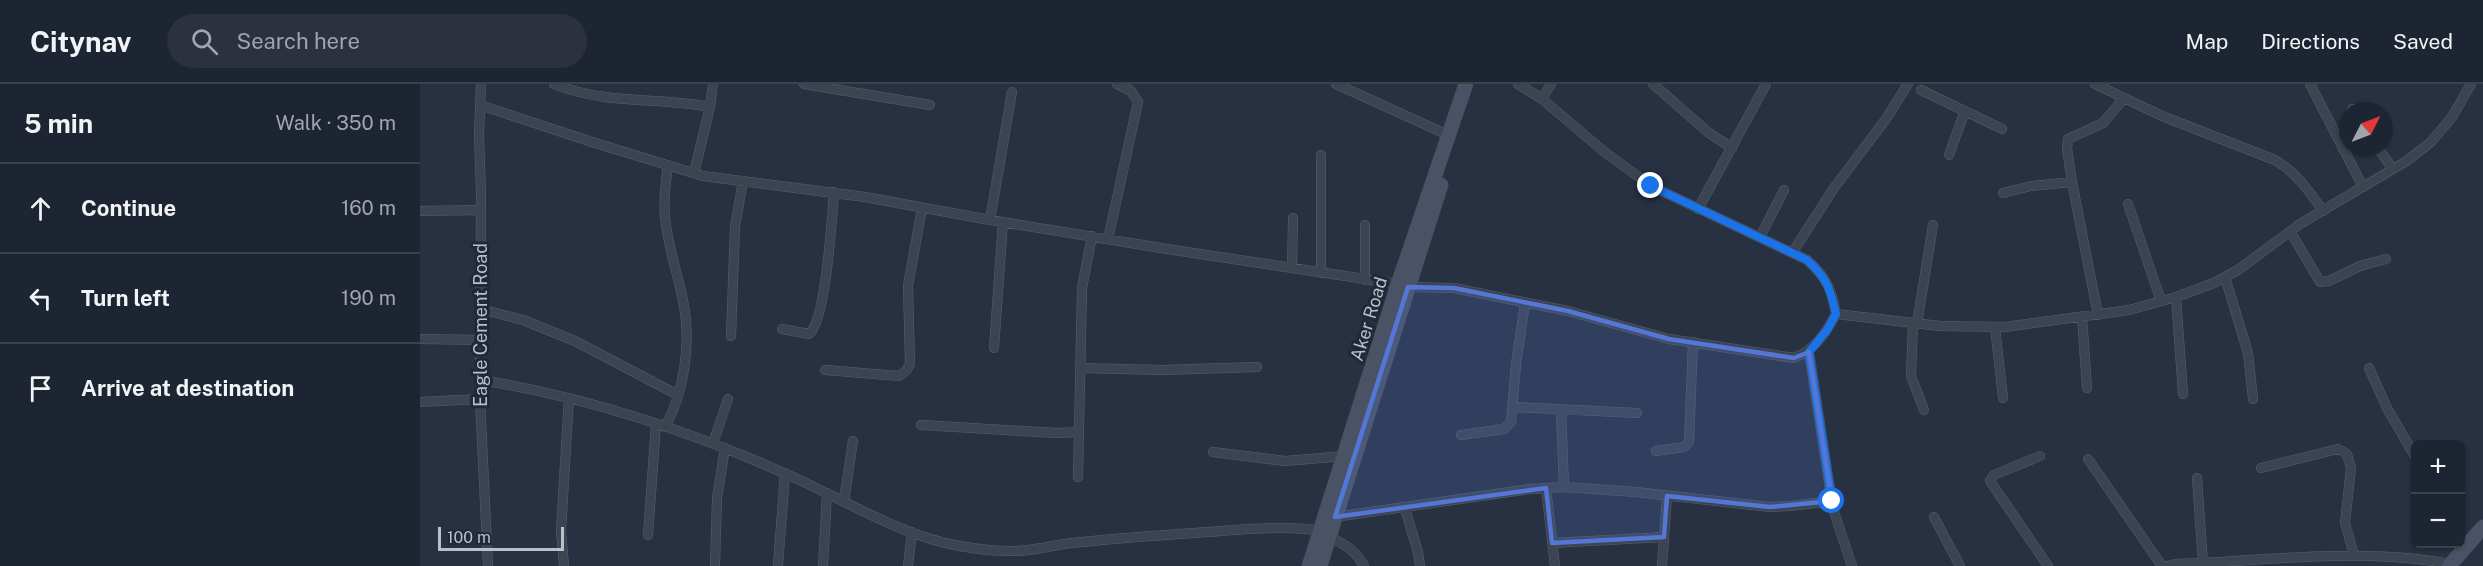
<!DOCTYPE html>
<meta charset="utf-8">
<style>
:root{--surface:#1e2532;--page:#2b313e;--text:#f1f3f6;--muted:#a1a5ac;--line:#3c424d}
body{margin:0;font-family:"Public Sans",sans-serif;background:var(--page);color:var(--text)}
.controls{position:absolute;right:18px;bottom:18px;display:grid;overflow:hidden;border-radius:9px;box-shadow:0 2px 4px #0004}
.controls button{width:54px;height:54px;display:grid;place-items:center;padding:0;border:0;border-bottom:2px solid var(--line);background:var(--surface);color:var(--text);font:30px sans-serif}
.compass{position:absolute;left:1919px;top:18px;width:54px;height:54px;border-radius:50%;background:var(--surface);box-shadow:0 2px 4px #0004;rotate:48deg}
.scale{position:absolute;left:18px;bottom:15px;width:126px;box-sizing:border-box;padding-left:6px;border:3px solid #babfcc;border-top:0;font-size:16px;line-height:21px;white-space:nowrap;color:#babfcc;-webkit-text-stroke:4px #212938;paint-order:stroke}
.stop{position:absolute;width:18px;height:18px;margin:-14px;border:4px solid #1a73e8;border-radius:50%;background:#fff}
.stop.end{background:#1a73e8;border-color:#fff;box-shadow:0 2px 6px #0008}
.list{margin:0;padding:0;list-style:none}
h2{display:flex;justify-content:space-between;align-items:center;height:78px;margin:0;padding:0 24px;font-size:26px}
h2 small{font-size:20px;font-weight:400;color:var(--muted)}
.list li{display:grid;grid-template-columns:39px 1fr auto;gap:18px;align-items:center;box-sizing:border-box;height:90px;padding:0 24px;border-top:2px solid var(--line)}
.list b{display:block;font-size:22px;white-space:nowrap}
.list em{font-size:20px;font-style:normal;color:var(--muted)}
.icon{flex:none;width:33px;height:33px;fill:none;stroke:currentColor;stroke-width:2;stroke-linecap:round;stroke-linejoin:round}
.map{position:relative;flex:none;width:2063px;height:482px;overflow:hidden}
header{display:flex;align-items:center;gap:36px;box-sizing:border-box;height:84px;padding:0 30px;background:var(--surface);border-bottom:2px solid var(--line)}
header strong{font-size:28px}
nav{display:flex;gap:33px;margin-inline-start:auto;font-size:21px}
.search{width:420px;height:54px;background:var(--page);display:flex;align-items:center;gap:15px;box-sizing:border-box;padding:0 21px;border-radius:33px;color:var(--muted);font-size:22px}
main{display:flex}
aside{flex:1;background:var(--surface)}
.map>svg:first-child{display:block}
</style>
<header>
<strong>Citynav</strong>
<div class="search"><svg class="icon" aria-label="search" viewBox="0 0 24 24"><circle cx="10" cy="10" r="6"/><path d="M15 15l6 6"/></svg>Search here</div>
<nav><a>Map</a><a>Directions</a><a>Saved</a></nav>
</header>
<main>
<aside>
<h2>5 min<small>Walk · 350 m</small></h2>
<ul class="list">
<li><svg class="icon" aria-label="ahead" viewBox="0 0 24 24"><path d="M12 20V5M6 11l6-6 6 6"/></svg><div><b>Continue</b></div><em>160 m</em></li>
<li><svg class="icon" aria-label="left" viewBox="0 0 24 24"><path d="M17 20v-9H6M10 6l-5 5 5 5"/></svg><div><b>Turn left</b></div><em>190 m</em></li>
<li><svg class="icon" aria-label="arrive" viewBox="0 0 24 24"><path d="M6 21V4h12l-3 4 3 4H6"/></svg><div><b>Arrive at destination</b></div></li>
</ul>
</aside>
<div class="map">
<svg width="2063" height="482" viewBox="0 0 2063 482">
<rect width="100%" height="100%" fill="#283142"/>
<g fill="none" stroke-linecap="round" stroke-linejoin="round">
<defs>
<path id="street" d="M61 0 59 50 61 110 60 315 68 482
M134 0C185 21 237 13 290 23
M384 0 510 21
M916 0 1028 51
M1233 0 1289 49 1312 64
M1675 0 1742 32 1855 76C1877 89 1889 107 1903 127
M1890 0 1943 103
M1501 6 1582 45
M1122 15 1131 0
M60 21 172 58 283 92 445 113 570 136 747 165 978 200
M1932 25 1933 27
M1957 63 1973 85
M901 71V189
M1529 71 1545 27
M274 89 290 23 293 0
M1583 109 1611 102 1652 98
M1708 120 1741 217
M1278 125 1346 0
M0 127 61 126
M570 136 592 8
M945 141V196
M1870 147 1900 198 1909 197 1940 182 1966 175
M1340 153 1364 106
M688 155 718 18 711 7 697 0
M1372 169 1414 104 1466 35 1488 0
M872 184 873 134
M1805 193 1828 269 1833 315
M988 203 1034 204 1148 227 1249 255 1374 274C1395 266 1405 250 1416 230 1411 204 1407 194 1387 176L1231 102 1182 66 1122 15 1098 0
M1756 213 1763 310
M61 225 103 236 155 257 258 311
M1416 230 1520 242 1585 243 1709 226 1756 213 1794 199 1818 186 1880 140 1985 78 2010 59 2032 33 2051 0
M1678 231 1652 98 1647 65 1648 55 1683 39 1704 14
M1662 233 1667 304
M1493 239 1491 292 1504 326
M1497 240 1513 141
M1575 243 1583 314
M362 245 389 250C406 237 412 133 414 108
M311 252 315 143 323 97
M0 255 62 256
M574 264 583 138
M1389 268 1413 425 1432 482
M660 284 742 286 837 283
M1949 284 1967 324 1996 374
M405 286 479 292 486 287 490 280 488 202 502 124
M61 296C165 313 267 346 364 389 420 413 480 452 540 462 562 466 585 469 608 466 623 464 637 461 652 459 698 454 743 451 788 448 826 445 865 441 902 447
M0 318 60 315
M1093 323 1217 329
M1141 326 1144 403
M501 341 636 349 659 348
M245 343C264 309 271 260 264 222 259 192 247 162 245 132 243 114 246 98 248 81
M1041 351 1084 345 1091 338 1096 280 1105 219
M293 359 308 315
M1236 367 1264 363 1269 358 1273 258
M793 368 865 377 925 372
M1620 372 1574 391 1570 397 1628 482
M1668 375 1742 482
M1841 384 1918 365 1927 370 1931 384 1925 439 1934 471
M658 393 662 204 672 152
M1777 394 1783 479
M1126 404 1135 482
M424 417 433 357
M985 425 998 468 1000 482
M915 433 1110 405 1144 403 1216 408 1350 423 1370 422 1412 417
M1514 433 1540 482
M228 451 236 340
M910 453C925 461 936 466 944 482
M1132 459 1244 453
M144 482 141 446 149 314
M295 482 297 414 305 364
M358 482 365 389
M403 482 407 409
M488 482 492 448
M1242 482 1247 412
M1747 482 1755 480C1846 477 1940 463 2031 480"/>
<path id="secondary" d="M889 482 978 200 1046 0
M900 482 1021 101
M2029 482 2063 443"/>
</defs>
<use href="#street" stroke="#585f6d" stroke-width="10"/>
<use href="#secondary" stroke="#464d5c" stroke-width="15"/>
<use href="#street" stroke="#3c4452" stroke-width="9"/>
<use href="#secondary" stroke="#4a5365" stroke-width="14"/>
</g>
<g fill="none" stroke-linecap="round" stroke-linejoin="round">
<path stroke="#1a73e8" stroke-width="8" d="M1231 102 1387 176C1407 194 1410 204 1416 230L1407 246 1389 268 1412 417"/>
</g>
<path fill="#5476d4" fill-opacity="0.2" stroke="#5476d4" stroke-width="4.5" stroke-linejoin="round" d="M988 203 1034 204 1148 227 1249 255 1374 274 1389 268 1412 417 1350 423 1247 412 1244 453 1132 459 1126 404 915 433Z"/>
<g text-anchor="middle" stroke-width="6" stroke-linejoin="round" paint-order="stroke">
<g font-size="18" fill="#babfcc" stroke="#212938">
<text transform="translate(949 235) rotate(-73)" y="6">Aker Road</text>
<text transform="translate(61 241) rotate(-90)" y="6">Eagle Cement Road</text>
</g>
</g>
</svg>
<div class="controls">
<button>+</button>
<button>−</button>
</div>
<svg class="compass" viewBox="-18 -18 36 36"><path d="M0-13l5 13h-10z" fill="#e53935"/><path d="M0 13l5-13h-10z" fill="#a1a5ac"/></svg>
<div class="scale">100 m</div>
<div class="stop" style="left:1412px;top:417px"></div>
<div class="stop end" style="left:1231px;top:102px"></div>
</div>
</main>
